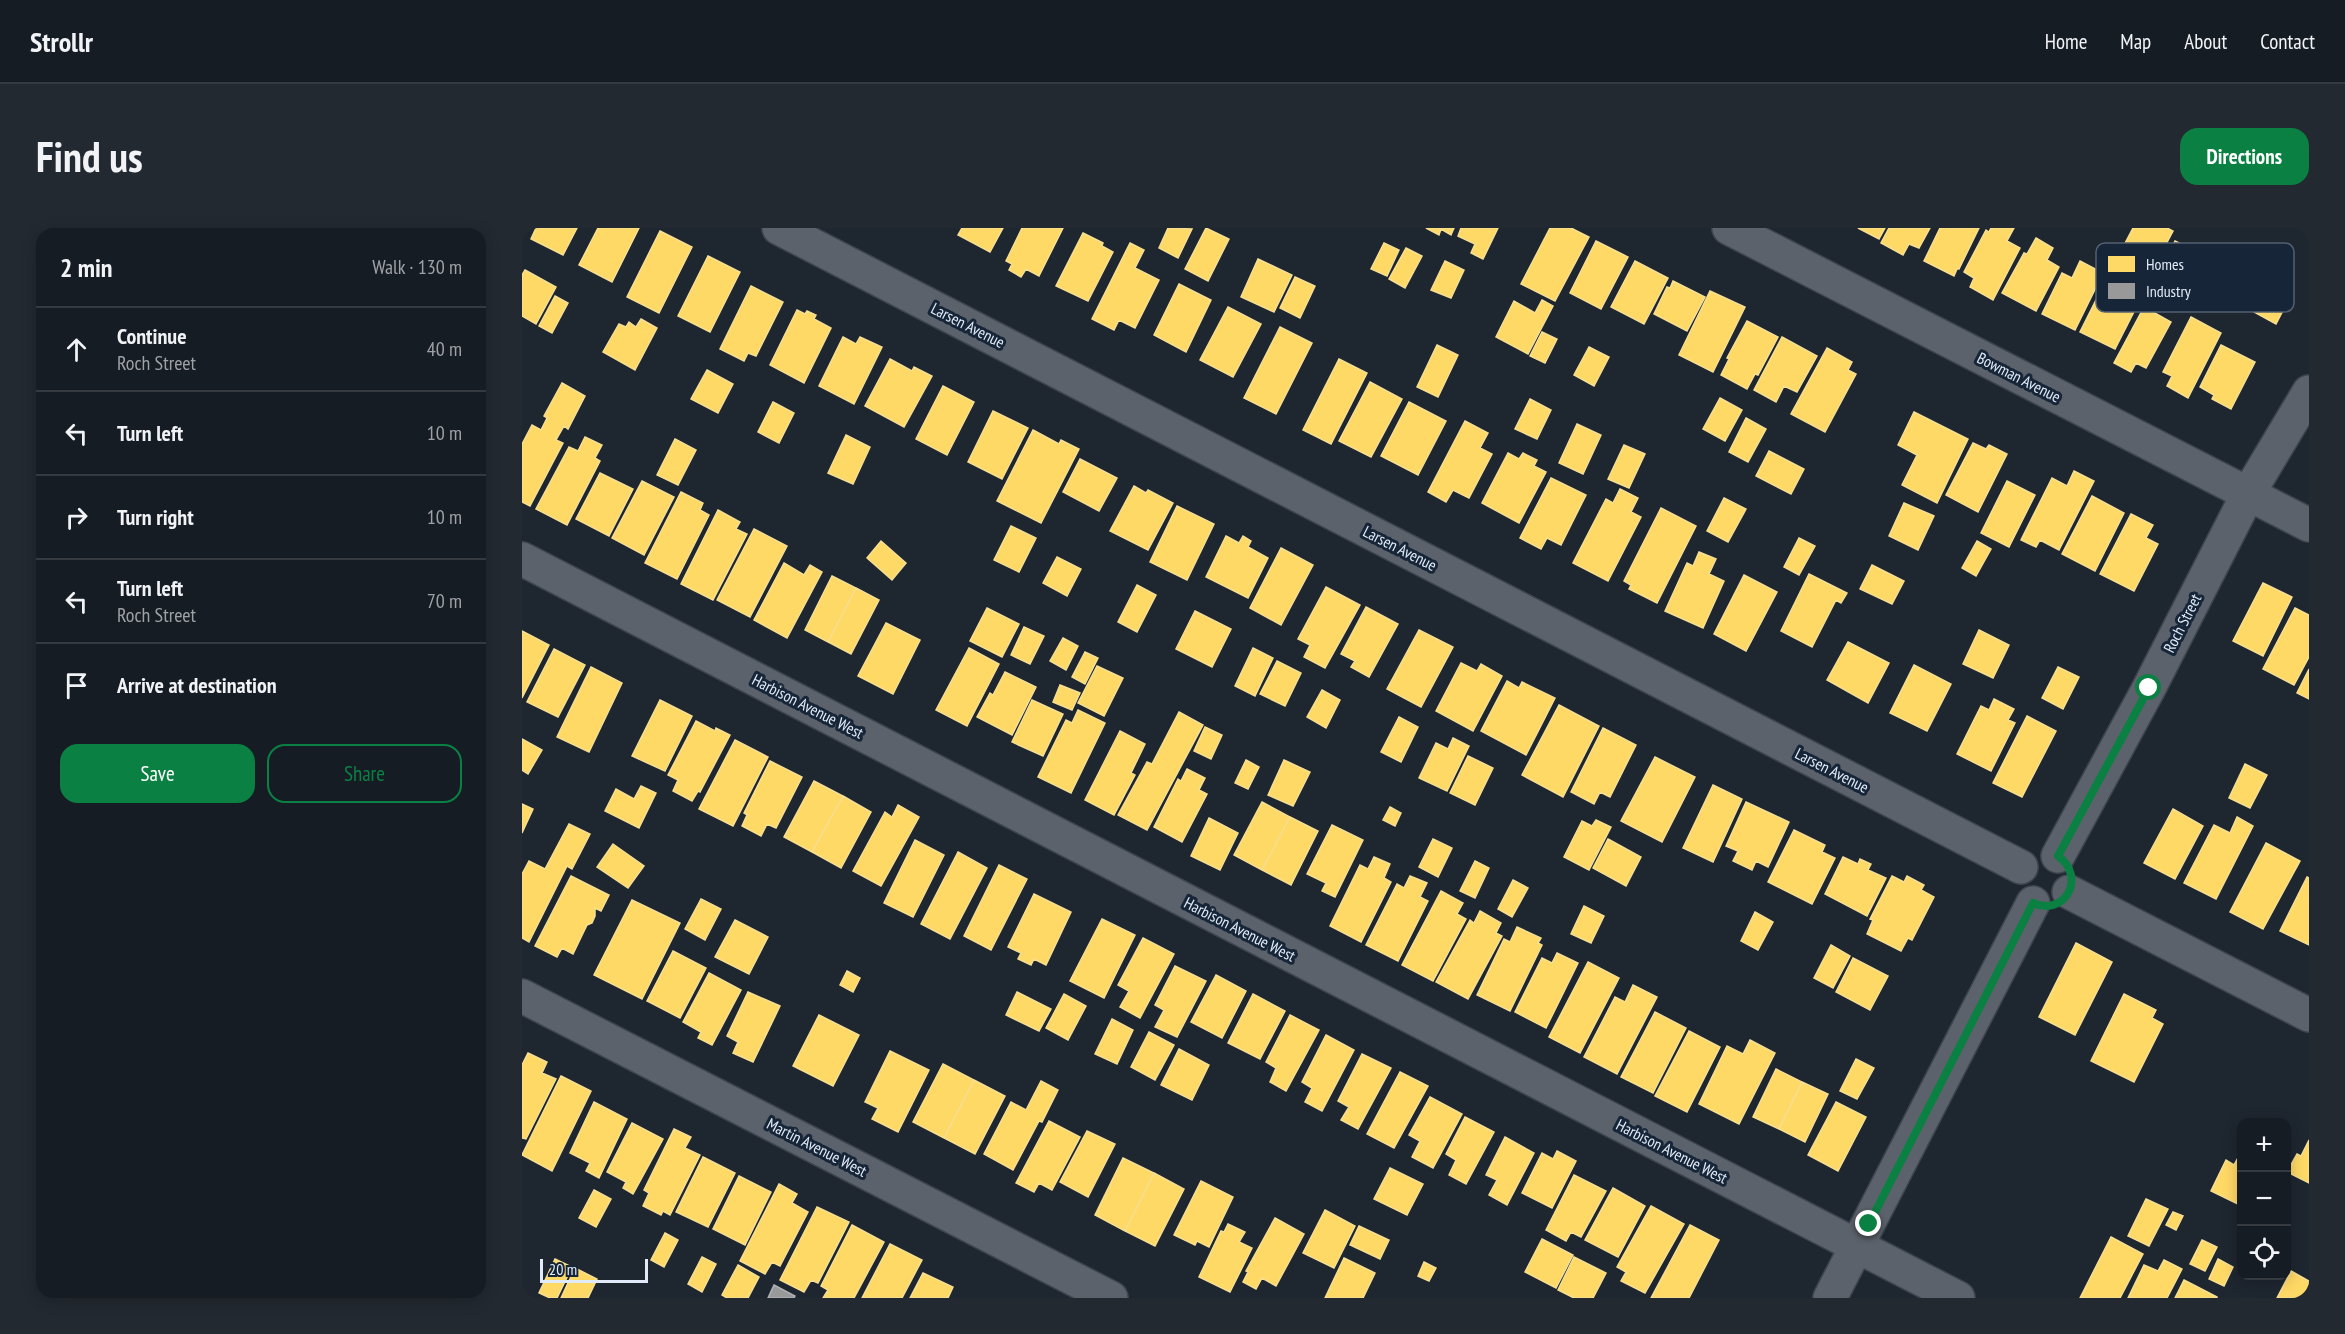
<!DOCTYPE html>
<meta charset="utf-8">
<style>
:root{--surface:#161c24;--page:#232931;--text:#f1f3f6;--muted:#9ea1a6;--line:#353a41;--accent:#0b8043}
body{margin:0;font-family:"PT Sans Narrow",sans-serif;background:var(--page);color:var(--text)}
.controls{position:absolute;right:18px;bottom:18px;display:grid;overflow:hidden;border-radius:12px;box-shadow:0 3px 15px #0003}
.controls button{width:54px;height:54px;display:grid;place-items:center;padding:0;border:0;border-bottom:2px solid var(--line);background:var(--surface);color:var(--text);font:30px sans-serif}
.scale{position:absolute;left:18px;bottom:15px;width:108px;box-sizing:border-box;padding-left:6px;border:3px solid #e0eaf8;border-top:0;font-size:16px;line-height:21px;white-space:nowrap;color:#e0eaf8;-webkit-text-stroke:4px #162538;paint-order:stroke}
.stop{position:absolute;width:18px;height:18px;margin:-14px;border:4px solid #0b8043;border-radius:50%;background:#fff}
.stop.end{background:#0b8043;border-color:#fff;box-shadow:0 2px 6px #0008}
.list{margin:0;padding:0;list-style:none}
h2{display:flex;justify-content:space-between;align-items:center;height:78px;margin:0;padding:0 24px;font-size:26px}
h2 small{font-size:20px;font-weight:400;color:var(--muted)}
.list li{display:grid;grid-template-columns:39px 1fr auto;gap:18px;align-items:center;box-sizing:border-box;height:84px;padding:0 24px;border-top:2px solid var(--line)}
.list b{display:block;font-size:22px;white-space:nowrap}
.list p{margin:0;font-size:20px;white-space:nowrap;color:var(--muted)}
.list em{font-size:20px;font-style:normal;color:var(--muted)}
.actions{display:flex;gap:12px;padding:18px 24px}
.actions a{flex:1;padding:14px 0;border:2px solid var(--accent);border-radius:18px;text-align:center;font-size:21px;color:var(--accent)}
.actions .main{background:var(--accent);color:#fff}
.icon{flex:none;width:33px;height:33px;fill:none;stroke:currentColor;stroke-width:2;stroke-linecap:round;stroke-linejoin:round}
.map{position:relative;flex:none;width:1787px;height:1070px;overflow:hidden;border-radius:18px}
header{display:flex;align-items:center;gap:36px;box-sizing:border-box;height:84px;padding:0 30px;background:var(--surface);border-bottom:2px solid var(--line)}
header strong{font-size:28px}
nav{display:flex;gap:33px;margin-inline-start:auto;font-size:21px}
.intro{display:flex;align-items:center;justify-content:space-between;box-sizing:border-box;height:144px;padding:0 36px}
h1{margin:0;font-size:42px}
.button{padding:15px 27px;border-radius:18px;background:var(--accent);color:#fff;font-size:21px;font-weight:700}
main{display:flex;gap:36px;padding:0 36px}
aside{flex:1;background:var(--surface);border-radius:18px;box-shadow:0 3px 15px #0003}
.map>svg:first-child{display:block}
</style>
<header>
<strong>Strollr</strong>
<nav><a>Home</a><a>Map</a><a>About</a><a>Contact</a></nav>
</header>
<div class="intro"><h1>Find us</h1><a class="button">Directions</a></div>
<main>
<aside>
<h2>2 min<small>Walk · 130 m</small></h2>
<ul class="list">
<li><svg class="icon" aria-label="ahead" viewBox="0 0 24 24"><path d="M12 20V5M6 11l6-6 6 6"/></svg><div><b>Continue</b><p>Roch Street</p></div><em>40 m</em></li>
<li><svg class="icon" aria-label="left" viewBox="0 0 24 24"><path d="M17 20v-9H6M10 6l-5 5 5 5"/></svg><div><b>Turn left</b></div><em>10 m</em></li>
<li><svg class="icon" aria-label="right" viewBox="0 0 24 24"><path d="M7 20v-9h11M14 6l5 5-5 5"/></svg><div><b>Turn right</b></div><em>10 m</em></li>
<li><svg class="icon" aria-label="left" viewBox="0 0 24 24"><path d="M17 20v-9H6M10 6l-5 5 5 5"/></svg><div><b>Turn left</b><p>Roch Street</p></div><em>70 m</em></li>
<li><svg class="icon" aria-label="arrive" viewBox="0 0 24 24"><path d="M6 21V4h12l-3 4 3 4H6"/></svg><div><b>Arrive at destination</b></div></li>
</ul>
<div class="actions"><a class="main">Save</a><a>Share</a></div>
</aside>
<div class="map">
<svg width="1787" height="1070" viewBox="0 0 1787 1070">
<rect width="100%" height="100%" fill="#1e2630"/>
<path fill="#ffd966" stroke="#f6de92" stroke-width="1.5" d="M14 0H55L41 27 9 11Z
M76 0H117L90 54 57 37Z
M440 0H481L468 24 436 7Z
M500 0H541L517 48 504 41 499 49 487 42 490 36 484 33Z
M646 0 670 1 656 30 637 20Z
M684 0 707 11 686 53 663 41Z
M904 0H932L929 7 919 1 917 7Z
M939 0H976L961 31 949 25 953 16 936 8Z
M1028 0H1049L1067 9 1033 73 999 56Z
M1336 0H1363L1357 11Z
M1367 0H1408L1397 20 1387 16 1381 27 1359 15Z
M1418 0H1457L1437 41H1435L1432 48 1402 33Z
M1469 0H1492L1485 13 1498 20 1471 72 1448 59 1452 50 1442 44 1464 2 1467 4Z
M1611 0H1645L1651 3 1632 39 1599 23Z
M138 3 170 19 137 85 105 69Z
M561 5 581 15 580 18 591 24 566 73 534 58Z
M1514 10 1531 20 1525 32 1537 39 1514 83 1480 65 1502 25 1505 26Z
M1074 13 1106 29 1079 81 1048 65Z
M1653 13 1673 23 1654 57 1635 47Z
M608 15 622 22 613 40 637 52 613 100 597 92 592 102 570 91Z
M862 15 877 22 865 48 849 41Z
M884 20 900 28 883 60 867 51Z
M186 28 218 44 188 104 156 88Z
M736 31 770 47 752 84 719 69Z
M923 33 942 42 929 70 909 62Z
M1113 33 1146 50 1122 96 1089 79Z
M1558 33 1581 45 1553 102 1520 86 1540 45 1550 50Z
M3 42 34 59 14 96 0 88V47Z
M1589 42 1624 60 1593 121 1558 104Z
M773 49 793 58 778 90 758 80Z
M1151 53 1183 69 1165 103 1132 86 1145 59 1148 60Z
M657 56 689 72 664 124 632 107Z
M1733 56 1766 73 1754 96 1721 78Z
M229 58 261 74 234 128 226 125 222 133 198 121Z
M1188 63 1223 79 1191 144 1157 127Z
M33 68 46 75 30 105 17 98Z
M1020 72 1031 78 1006 126 974 109 992 73 1013 85Z
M706 79 739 96 711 149 678 132Z
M1622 79 1649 94 1624 140 1614 135 1609 144 1592 135Z
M275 82 283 86 285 83 294 87 292 91 309 100 282 155 248 137Z
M1669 89 1699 105 1666 170 1645 158 1650 148 1641 144Z
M119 91 135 100 113 142 81 124 97 96 104 99 107 94 114 99Z
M1225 93 1256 109 1236 147 1233 146 1225 161 1199 147 1207 131 1205 130Z
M758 99 790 115 754 186 722 170Z
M1020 104 1035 111 1023 135 1008 128Z
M321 109 334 116 338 109 360 119 332 176 297 158Z
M1260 109 1295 128 1275 164 1262 158 1254 174 1232 162Z
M915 117 936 127 916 169 895 159Z
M1699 117 1733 134 1709 181 1690 171 1692 167 1678 159Z
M1067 119 1087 129 1072 158 1052 147Z
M1305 120 1330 134 1326 142 1334 146 1303 204 1269 186Z
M368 131 390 143 392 139 410 148 382 199 343 178Z
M817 131 845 145 809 216 781 202Z
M185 142 211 156 196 185 169 171Z
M848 154 880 171 849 229 817 213Z
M40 155 63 168 46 201 42 198 34 212 41 215 8 278 0 274V216L10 197 19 202 25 190 22 188Z
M421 158 452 174 425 227 394 211Z
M1198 170 1220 182 1203 213 1181 201Z
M1008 171 1029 182 1015 211 993 201Z
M251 174 272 185 257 215 236 204Z
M887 174 924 193 896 247 859 228Z
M471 183 506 200 480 251 446 234Z
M1392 184 1446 211 1415 275 1380 257 1395 227 1376 217Z
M1224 190 1244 201 1226 234 1207 224Z
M943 193 966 205 958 220 970 226 947 270 931 262 924 274 906 264Z
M1055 196 1079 207 1061 246 1037 235Z
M511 202 537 216 539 212 557 221 519 295 475 273Z
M324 207 348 219 331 256 306 245Z
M63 209 80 217 73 230 78 233 45 297 14 281 47 219 56 223Z
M153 211 174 222 156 257 135 247Z
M1451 215 1464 221 1467 217 1485 226 1456 284 1424 267Z
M1102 217 1123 226 1107 260 1086 251Z
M1247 223 1282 241 1269 266 1234 248Z
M986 225 997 231 1001 225 1015 232 1012 238 1024 244 997 295 960 275Z
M558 231 595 250 577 283 541 264Z
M1552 243 1572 253 1537 322 1518 312 1514 319 1499 312 1530 250 1545 258Z
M78 245 111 261 87 308 54 291Z
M1029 250 1064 267 1039 317 1025 310 1019 321 998 310Z
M120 253 152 269 122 327 90 310Z
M1485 253 1513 267 1487 319 1459 305Z
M612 258 624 265 626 262 651 275 626 322 588 303Z
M1098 261 1116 270 1109 284 1119 289 1086 353 1051 335 1084 271 1091 275Z
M159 264 181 275 178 282 187 287 155 351 123 335Z
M1570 268 1602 285 1573 343 1540 326Z
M1202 270 1224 281 1206 314 1185 303Z
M1382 275 1412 288 1396 322 1367 308Z
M655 278 692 296 665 352 628 334Z
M1139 280 1174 298 1135 375 1107 361 1109 357 1102 353Z
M196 282 218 294 214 301 225 306 191 372 159 356Z
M1609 286 1631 297 1624 310 1636 316 1612 363 1578 346Z
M489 298 514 310 497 344 472 332Z
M232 301 265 318 228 389 195 372Z
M704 308 717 315 721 308 729 313 726 319 746 330 726 370 684 349Z
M1277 310 1293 318 1277 347 1262 339Z
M359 313 384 335 370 352 345 330Z
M1455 313 1469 321 1454 348 1440 340Z
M759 320 791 337 759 397 728 380Z
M1177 324 1194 331 1187 346 1202 353 1181 400 1143 383 1165 335 1171 338Z
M535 329 559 341 545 368 521 355Z
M262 335 282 347 288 337 300 344 265 410 232 392Z
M1350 337 1382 353 1370 376 1338 361Z
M1287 346 1325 365 1319 375 1314 372 1290 419 1259 403Z
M1222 347 1255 364 1224 423 1192 406Z
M310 348 334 360 306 414 283 402Z
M1741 355 1770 369 1741 428 1711 413Z
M615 357 634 367 615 404 596 394Z
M804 359 838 377 803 440 782 429 788 417 776 411Z
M334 360 357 372 329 426 306 414Z
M844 379 876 396 847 449 829 439 833 433 819 426Z
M465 380 497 396 480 429 448 413Z
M1773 380 1787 387V429L1772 457 1741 441Z
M673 383 709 401 690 439 654 421Z
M364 395 398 412 371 466 336 448Z
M502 399 522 408 508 436 489 427Z
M897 402 931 419 899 479 865 461Z
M1457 402 1487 417 1471 450 1441 436Z
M0 403 27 417 0 470Z
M541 410 556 418 544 442 528 433Z
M1326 414 1367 435 1346 475 1305 452Z
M447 420 477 436 445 498 414 482Z
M731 420 751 430 733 468 713 458Z
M32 421 63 437 36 489 5 474Z
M563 424 576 430 563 456 550 449Z
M755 433 779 445 763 478 738 466Z
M939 435 955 443 959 436 980 448 951 503 914 483Z
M1392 437 1429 456 1405 503 1368 485Z
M575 438 601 450 582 488 556 475Z
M69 439 100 455 67 524 35 509Z
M1536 439 1557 449 1541 481 1520 470Z
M1787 441V471L1775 465Z
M483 444 514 459 490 507 455 489 468 465 471 467Z
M985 453 997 460 1000 454 1033 470 1004 527 959 503Z
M538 457 558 465 550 482 531 474Z
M800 462 818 472 804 500 785 489Z
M1472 471 1492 481 1486 492 1493 495 1469 543 1435 526 1459 478 1467 482Z
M138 472 170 488 143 543 110 528Z
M510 472 541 486 521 528 490 514Z
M1037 477 1077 498 1041 569 1000 547Z
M556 482 583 495 549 565 516 549 544 492 550 495Z
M657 484 681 497 625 602 596 587 625 534 630 536Z
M1505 488 1534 503 1500 569 1471 555Z
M877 489 896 499 879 534 859 524Z
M174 493 193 503 194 500 208 507 178 564 176 563 170 573 151 563 156 552 146 547Z
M683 499 700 507 689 531 672 523Z
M1081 500 1114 517 1088 569 1078 564 1072 576 1049 564Z
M598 503 623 516 609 545 613 547 592 587 563 572Z
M931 510 947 518 925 563 897 550 914 515 926 521Z
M0 511 20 522 6 546 0 542Z
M213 512 246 529 211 598 177 581Z
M946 528 971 540 953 577 928 565Z
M1133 529 1173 549 1140 614 1099 593Z
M724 532 737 539 726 561 713 555Z
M762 532 788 544 771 578 746 567Z
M248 533 280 549 254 600 245 596 239 608 220 598 225 587 222 585Z
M1723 536 1745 547 1728 580 1707 570Z
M665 541 683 550 677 562 685 566 660 614 632 599 656 551 659 553Z
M292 553 321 568 290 624 262 609Z
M1191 557 1220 571 1191 634 1161 620Z
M119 558 134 565 117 600 83 583 94 561 112 571Z
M321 568 349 584 319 640 290 624Z
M740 574 768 589 740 642 712 627Z
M1224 574 1267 594 1246 639 1234 633 1230 642 1211 633 1216 623 1204 618Z
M0 576 11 581 0 605Z
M376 577 397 589 359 658 331 643 363 584 370 589Z
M868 579 879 585 873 598 861 592Z
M1651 581 1681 598 1653 651 1622 635Z
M768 589 796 603 769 657 740 642Z
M1715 589 1731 598 1694 671 1662 655 1692 597 1708 605Z
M687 590 716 605 698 642 669 628Z
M1074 592 1089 599 1067 642 1042 629 1060 593 1070 598Z
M47 596 68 606 50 641 45 638 7 714 0 710V646L7 633 23 641Z
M810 597 841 612 813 669 800 663 804 655 785 646Z
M1272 602 1303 617 1300 624 1313 630 1290 676 1246 654Z
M911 611 930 620 916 649 897 639Z
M1086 611 1119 629 1104 658 1071 640Z
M393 612 422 627 391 689 362 675Z
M1744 615 1778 633 1741 701 1708 684Z
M91 616 122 638 106 660 75 639Z
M436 624 465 640 428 711 399 696Z
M852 629 868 636 862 650 869 654 839 714 808 698 838 637 846 641Z
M1321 629 1336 636 1338 631 1349 636 1346 642 1364 650 1345 688 1303 666Z
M953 633 967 640 953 670 938 663Z
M477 637 505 651 469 722 442 708Z
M49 648 87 667 79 683 73 680V688L70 695 65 697 51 726 40 720 35 729 13 718Z
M888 648 905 655 898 669 906 673 876 733 844 717 875 656 882 660Z
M1370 648 1382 654 1385 648 1402 657 1399 662 1412 669 1390 712 1386 710 1379 723 1345 706 1351 692 1348 691Z
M1785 649 1787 650V717L1758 703Z
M991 652 1006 660 990 689 976 681Z
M919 663 941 675 935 686 944 691 911 753 880 737Z
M512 666 549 684 524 737 512 731 509 737 496 731 499 725 486 719Z
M179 671 199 681 183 712 163 701Z
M110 672 158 695 120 771 72 747Z
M1062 678 1082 688 1069 715 1049 706Z
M958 683 979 695 974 705 980 708 946 771 914 754 948 692 952 695Z
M1233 684 1251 694 1236 722 1219 713Z
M580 691 613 707 582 770 548 753Z
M213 692 246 709 227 746 193 729Z
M995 699 1019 710 1016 715 1020 717 988 783 955 767 982 711 988 714Z
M621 710 652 726 618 790 598 779 607 763 596 757Z
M1554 715 1590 734 1553 807 1517 789Z
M1309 717 1328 728 1311 760 1292 750Z
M151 723 184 740 158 790 125 773Z
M1035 725 1056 735 1024 800 993 784 1020 730 1030 735Z
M1331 730 1366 748 1348 782 1314 764Z
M1066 734 1097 750 1058 825 1027 809Z
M653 738 684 753 655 809 633 799 642 782 633 777Z
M325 743 338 750 331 764 318 757Z
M187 745 219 762 190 817 176 810 179 804 161 794Z
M694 747 724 763 700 810 669 794Z
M1111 757 1135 769 1095 846 1062 829 1093 769 1103 774Z
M226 764 258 778 231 834 211 825 216 814 205 808Z
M495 764 529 781 517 803 484 787Z
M542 766 564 778 546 812 524 800Z
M731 766 763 783 738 831 706 815Z
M1602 766 1634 782 1630 790 1641 796 1612 854 1569 833Z
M1133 784 1164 800 1131 865 1099 849Z
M297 787 337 807 311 858 271 838Z
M768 787 797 802 764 863 748 854 754 840 744 834Z
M590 791 611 802 595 836 573 826Z
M1167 803 1198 819 1165 884 1133 868Z
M627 804 652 817 633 852 609 839Z
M804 807 832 822 800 883 783 874 790 860 780 854Z
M1228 812 1253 825 1217 896 1177 876 1205 818 1221 826Z
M657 821 687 837 670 872 639 857Z
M368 823 407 842 376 904 350 891 356 880 343 874Z
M6 825 25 834 20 845 34 851 4 911 0 910V837Z
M840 826 869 840 836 901 819 892 827 879 816 873Z
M1334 831 1352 840 1335 871 1318 863Z
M421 836 452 852 422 910 391 894Z
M1254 841 1280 854 1257 901 1231 889Z
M878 844 906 858 872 920 845 906Z
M39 848 69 863 30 943 0 927Z
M452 852 483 868 453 926 422 910Z
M519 853 536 862 520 894 517 893 491 942 462 926 489 874 504 882Z
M1280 854 1306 866 1283 914 1257 901Z
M908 869 940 886 911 940 890 929 898 913 887 907Z
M72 874 105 891 77 950 64 943 68 935 48 925Z
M1314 874 1344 889 1316 943 1286 927Z
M943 889 972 904 944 956 927 947 934 932 924 926Z
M527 893 558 909 530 962 517 955 512 964 494 955Z
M110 895 141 911 111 966 101 960 104 954 85 944Z
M152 901 169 909 163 920 178 927 148 987 141 983 139 987 121 978 127 965 122 962Z
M565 903 593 916 566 969 538 954Z
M983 909 1012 925 985 977 967 967 975 952 964 947Z
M1787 912V955L1765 944 1775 926 1779 928Z
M1035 923 1054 933 1030 980 1000 965 1020 925 1031 931Z
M1718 926 1720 927V978L1689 963 1704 932 1712 937Z
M181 929 213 945 186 999 154 984Z
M601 930 632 945 603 1003 573 987Z
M868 940 901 956 885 987 852 971Z
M632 945 662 961 633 1018 603 1003Z
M1052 947 1084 963 1059 1009 1049 1004 1044 1013 1024 1002Z
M217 948 249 964 223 1017 191 1001Z
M679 953 711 969 687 1019 675 1013 673 1017 652 1007Z
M257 956 275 966 270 975 286 984 258 1038 250 1034 243 1046 218 1033Z
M1091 960 1123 978 1096 1029 1063 1012Z
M72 962 89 971 74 999 57 990Z
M1624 971 1646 981 1627 1018 1606 1008Z
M1129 978 1162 996 1123 1065 1099 1053 1104 1044 1095 1039Z
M295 979 327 994 296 1055 289 1052 282 1064 258 1052Z
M803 982 833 998 812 1040 781 1025Z
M1651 984 1661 988 1654 1002 1644 997Z
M753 990 782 1006 754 1058 740 1050 734 1061 721 1054 726 1044 724 1043Z
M706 996 723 1004 717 1014 730 1020 708 1064 677 1049 699 1003 702 1004Z
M330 997 362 1014 332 1070H301L306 1062 299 1058Z
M1168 997 1197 1012 1167 1070H1129Z
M837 998 867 1012 858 1031 828 1017Z
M143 1005 156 1012 142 1039 129 1032Z
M1589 1009 1621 1026 1598 1070H1558Z
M1020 1011 1051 1027 1034 1060 1003 1044Z
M1680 1012 1695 1019 1683 1043 1668 1036Z
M368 1016 400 1032 380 1070H340Z
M180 1029 194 1036 180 1064 166 1056Z
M1052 1029 1084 1045 1071 1070H1052L1036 1062Z
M822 1030 853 1045 841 1070H803Z
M33 1031 50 1039 35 1070H28L17 1065Z
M1696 1031 1711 1039 1702 1058 1687 1051Z
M1642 1032 1660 1041 1645 1070H1606L1622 1037 1636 1043Z
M902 1034 914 1040 907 1053 896 1048Z
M216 1037 237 1049 226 1070H205L200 1067Z
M53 1040 75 1051 66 1070H39Z
M1769 1043 1787 1053V1070H1755Z
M401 1045 431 1059 426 1070H388Z
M1662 1052 1695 1069V1070H1653Z"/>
<path fill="#999" stroke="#aeb1b6" stroke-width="1.5" d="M252 1057 273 1068 272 1070H246Z"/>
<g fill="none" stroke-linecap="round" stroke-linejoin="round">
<defs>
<path id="minor" d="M257 0 1499 639
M1207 0 1787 297
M0 331 1436 1070
M1536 628 1627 460 1726 266 1787 164
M1547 664 1787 787
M0 768 589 1070
M1308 1070 1511 675"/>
</defs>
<use href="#minor" stroke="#3d444d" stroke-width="36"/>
<use href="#minor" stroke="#5c626b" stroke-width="33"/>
</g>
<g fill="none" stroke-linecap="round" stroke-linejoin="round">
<path stroke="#0b8043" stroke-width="8" d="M1347 996 1511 675C1543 689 1565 649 1536 628L1627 460"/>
</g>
<g text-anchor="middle" stroke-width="6" stroke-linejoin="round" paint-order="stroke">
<g font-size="16" fill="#e0eaf8" stroke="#162538">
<text transform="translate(446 97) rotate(27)" y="6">Larsen Avenue</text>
<text transform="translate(1497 149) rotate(27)" y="6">Bowman Avenue</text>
<text transform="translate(878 320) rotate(27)" y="6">Larsen Avenue</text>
<text transform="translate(1660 395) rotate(-63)" y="6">Roch Street</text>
<text transform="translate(286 478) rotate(27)" y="6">Harbison Avenue West</text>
<text transform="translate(1310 542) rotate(27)" y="6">Larsen Avenue</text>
<text transform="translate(718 701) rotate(27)" y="6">Harbison Avenue West</text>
<text transform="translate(295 919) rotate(27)" y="6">Martin Avenue West</text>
<text transform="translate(1150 923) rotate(27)" y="6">Harbison Avenue West</text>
</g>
</g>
<rect x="1574" y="15" width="198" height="69" rx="9" fill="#162538" stroke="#536072" stroke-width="1.5"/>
<rect x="1586" y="28" width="27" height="16" fill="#ffd966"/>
<rect x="1586" y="55" width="27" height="16" fill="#999"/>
<g font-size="16" fill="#e0eaf8">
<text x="1624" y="42">Homes</text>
<text x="1624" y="69">Industry</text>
</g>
</svg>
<div class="controls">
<button>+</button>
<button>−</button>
<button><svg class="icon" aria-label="locate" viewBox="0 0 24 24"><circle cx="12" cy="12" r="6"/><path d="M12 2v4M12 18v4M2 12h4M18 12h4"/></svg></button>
</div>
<div class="scale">20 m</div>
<div class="stop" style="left:1627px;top:460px"></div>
<div class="stop end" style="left:1347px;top:996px"></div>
</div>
</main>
